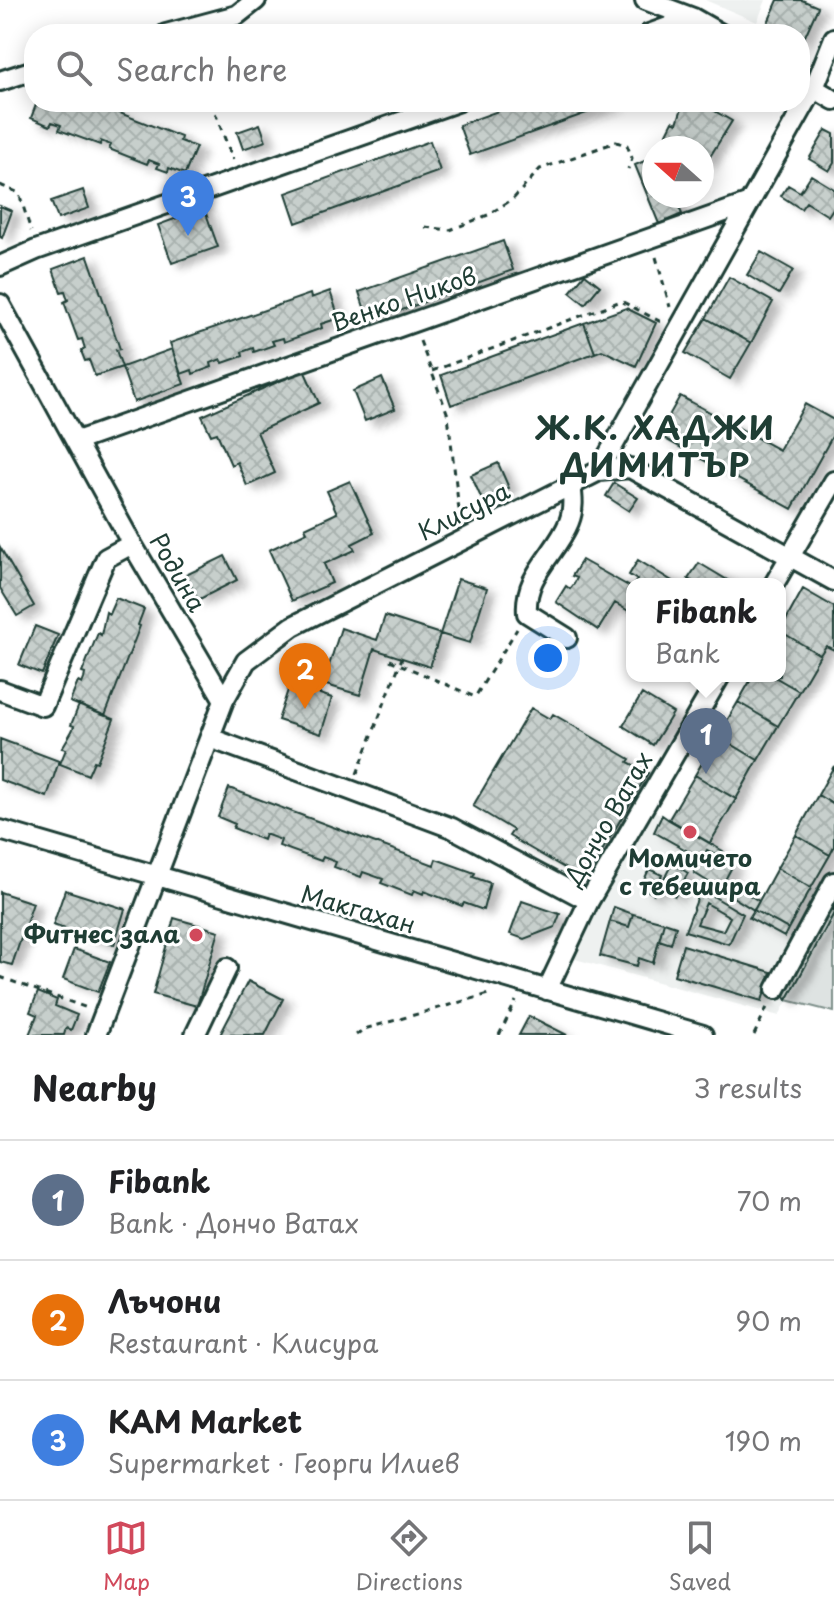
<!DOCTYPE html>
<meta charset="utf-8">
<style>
:root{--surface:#fff;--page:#f6f6f6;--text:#202124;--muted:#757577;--line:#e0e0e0;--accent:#d1495b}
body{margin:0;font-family:"Playpen Sans",sans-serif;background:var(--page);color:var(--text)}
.compass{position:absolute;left:642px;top:136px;width:72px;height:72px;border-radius:50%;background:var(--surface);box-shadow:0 4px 20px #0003;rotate:291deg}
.you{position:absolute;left:548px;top:658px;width:28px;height:28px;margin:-20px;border:6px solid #fff;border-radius:50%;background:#1a73e8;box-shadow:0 0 0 12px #1a73e833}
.badge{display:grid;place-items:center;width:52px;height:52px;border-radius:50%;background:var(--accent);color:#fff;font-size:26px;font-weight:700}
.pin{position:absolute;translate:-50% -66px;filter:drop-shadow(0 2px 4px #0008)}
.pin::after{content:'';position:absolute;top:42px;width:28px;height:24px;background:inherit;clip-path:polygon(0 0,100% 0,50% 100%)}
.popup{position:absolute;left:626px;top:578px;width:160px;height:104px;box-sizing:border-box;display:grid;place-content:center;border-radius:16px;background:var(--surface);filter:drop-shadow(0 2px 6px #0005);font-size:26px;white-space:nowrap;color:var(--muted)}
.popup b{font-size:30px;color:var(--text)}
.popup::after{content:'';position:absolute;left:50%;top:100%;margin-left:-16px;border:16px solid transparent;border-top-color:var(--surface)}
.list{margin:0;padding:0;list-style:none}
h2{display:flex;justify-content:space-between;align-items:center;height:104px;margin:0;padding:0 32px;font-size:34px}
h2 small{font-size:26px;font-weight:400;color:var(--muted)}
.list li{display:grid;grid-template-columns:52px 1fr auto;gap:24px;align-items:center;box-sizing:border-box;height:120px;padding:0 32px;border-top:2px solid var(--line)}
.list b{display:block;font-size:30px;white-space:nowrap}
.list p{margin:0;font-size:26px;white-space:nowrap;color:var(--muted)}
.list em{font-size:26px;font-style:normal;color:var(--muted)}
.icon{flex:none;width:44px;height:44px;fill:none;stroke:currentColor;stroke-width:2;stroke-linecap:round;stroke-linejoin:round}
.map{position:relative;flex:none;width:834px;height:1035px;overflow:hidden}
.search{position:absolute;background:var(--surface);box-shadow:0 4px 20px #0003;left:24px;right:24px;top:24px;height:88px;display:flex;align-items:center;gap:20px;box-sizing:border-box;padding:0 28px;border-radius:32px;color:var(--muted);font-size:30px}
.sheet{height:464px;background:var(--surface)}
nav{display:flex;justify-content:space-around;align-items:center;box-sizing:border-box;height:112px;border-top:2px solid var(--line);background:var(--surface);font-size:22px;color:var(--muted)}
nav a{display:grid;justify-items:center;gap:4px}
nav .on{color:var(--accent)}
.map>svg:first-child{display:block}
</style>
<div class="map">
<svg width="834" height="1035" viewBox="0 0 834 1035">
<defs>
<pattern id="building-cross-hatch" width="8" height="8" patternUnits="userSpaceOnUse" patternTransform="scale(2)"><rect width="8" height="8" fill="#c7cfcc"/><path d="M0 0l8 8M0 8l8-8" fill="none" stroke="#aab3b0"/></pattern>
<filter id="shadow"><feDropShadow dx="9" dy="5" stdDeviation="4" flood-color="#0004"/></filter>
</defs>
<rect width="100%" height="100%" fill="#fff"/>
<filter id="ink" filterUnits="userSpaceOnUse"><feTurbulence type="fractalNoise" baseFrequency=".0125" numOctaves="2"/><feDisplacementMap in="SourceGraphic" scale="16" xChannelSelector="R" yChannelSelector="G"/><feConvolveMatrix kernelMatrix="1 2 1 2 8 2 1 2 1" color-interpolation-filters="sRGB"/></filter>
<g filter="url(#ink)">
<path fill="#eef1f0" d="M705 0H766L757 22Z
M653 810 723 851 720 857 733 865 725 880 759 901 754 909 788 929 811 888 834 899V913L779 1016 575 959 598 905Z"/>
<path fill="#dee3e2" stroke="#7e908b" stroke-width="2" d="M834 913V1012L787 1000Z"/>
<path fill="url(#building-cross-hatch)" stroke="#1f3d34" stroke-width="2" fill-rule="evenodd" filter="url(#shadow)" d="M778 0H802L818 7 801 45 800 34H777L765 29Z
M37 102H92L181 137 180 141 196 147 185 174 169 168 168 172 157 168 159 164 149 160 147 164 109 149 111 145 101 141 100 145 59 130 61 125 52 122 50 126 31 118Z
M523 102H613L614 103 470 155 459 125Z
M684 102H699L732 121 706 163 702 161V148H685L665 137 673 121 677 123Z
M260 124 266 141 243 149 237 132Z
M826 130 834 134V163L829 171 809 159Z
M430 141 440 171 296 223 286 193Z
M654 157V196H674L682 214 659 224 635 165Z
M811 175 834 189V207L828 216 806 202 801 209 781 196 788 185 800 192Z
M83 190 89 208 58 219 51 201Z
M0 206 12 211 2 238 0 237Z
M204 208 218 247 172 263 158 225Z
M503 241 513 270 369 322 359 292Z
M761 252 793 270 779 294 747 275Z
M88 256 120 349 116 350 122 367 95 376 89 360 85 361 81 351 85 349 82 339 78 340 64 302 68 300 65 291 61 292 53 269Z
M585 274 600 286 585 304 570 292Z
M729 277 773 302 751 343 706 318Z
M330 291 339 318 321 324 322 328 284 342 283 338 272 341 274 345 254 352 253 348 242 352 243 356 223 363 221 359 211 363 212 367 193 374 192 370 181 374 170 343 310 294 311 298Z
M626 308 656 323 636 366 602 350 595 353 584 323Z
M706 318 751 343 730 379 685 353Z
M584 323 595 353 451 405 441 375Z
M172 349 184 384 134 402 122 367Z
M304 370 319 403 257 432 275 473 247 486 237 462 231 465 217 433 211 435 202 416Z
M382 378 395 409 365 421 353 391Z
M680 396 779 450 805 404 834 420V433L792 509 658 435Z
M498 463 509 488 482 500 471 475Z
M350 481 374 533 352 544 355 550 324 564 332 583 292 601 269 550 307 532 305 528 337 513 327 491Z
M614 483 638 498 629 511 606 496Z
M0 547 34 606 17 616 0 588Z
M225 556 237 580 198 600 186 575Z
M582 560 632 588V613L615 603 598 630 556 602 566 586 570 589 574 584 577 578 572 576Z
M638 560 677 584H634L637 580 629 575Z
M699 563 734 584H696L688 579Z
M458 579 487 588 470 643 440 634Z
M803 589 834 607V650L826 646 820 655 780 631Z
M116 598 144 609 138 625 140 626 105 716 70 702 78 682 82 684 84 679 85 674 82 673 98 633 101 635 106 612 109 614Z
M385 616 440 634 430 667 374 649 360 695 323 684 341 628 377 640Z
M35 626 58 635 42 674 19 665Z
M780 631 820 655 799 691 773 676H780Z
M753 676H773L799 691 778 726 738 702Z
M290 684 332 698 321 734 278 720Z
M642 694 673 713 653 745 623 726Z
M738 702 778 726 758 760 718 736Z
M79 705 114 719 97 762 94 761 88 775 60 764 66 749 62 748 72 731 74 726 71 725Z
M531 708 550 719 553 714 630 759 628 762 648 773 585 880 509 836 513 830 473 806Z
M718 736 758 760 736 799 695 775Z
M0 739 59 761 47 797 0 780Z
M834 766V805L818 795Z
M695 775 736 799 710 843 669 819Z
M229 788 434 865 436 859 475 873 473 877 490 883 483 910 464 903 462 906 424 891 423 894 414 890 412 895 381 883 383 879 363 872 361 877 334 867 336 862 323 857 321 861 279 846 281 840 265 834 263 840 233 828 235 824 218 817Z
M818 795 834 805V847L830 855 796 835Z
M662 815 669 820 723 851 719 857 707 850 702 859 654 832Z
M796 835 830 855 811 888 777 868Z
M707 850 733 865 725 880 759 901 754 910 694 873Z
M672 863 688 873 675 896 660 887Z
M777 868 811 888 788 929 754 910Z
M649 869 662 875 654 894 641 887Z
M701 889 743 914 729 944 685 931ZM706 903 730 917 723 931 697 924Z
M65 890 125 909 114 945 53 925Z
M0 892 33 903 12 965 0 962Z
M834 899V913L787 1000 781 991Z
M522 901 560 914 555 927 524 939 510 934Z
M614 907 633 914 629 927 610 921Z
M754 910 788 929 784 937 749 918Z
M633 914 664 922 653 963 639 958 637 966 600 956 610 921 629 927Z
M174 918 219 931 197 1006 153 994Z
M664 922 676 926 671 944 659 940Z
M683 945 771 972 762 1001 674 975Z
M74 949 110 962 98 992 63 979Z
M248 981 283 999 265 1035H220Z
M38 992 57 1000 55 1006 77 1015 71 1030 66 1028 64 1035H29L37 1015 30 1012Z
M529 1016 567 1035H519Z"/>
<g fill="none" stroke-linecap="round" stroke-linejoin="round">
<defs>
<path id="minor" d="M645 0 693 18 721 34
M166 34 237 15 256 0
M649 34 693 18
M800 80 834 100
M0 81 34 70
M0 266 36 250 457 102
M0 304 132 544 224 700
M77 441 747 204
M599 471 814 88 834 38
M774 584 834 481
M567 638 527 613C524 574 556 555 569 522 574 510 573 498 571 485
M0 690 43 706 106 558 132 544
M210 738 452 828 589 901
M0 830 703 1035
M776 989 834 882
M547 990 589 901 720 676
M96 1035 224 700 246 661 293 626 599 471 630 468 834 581
M195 1035 227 968"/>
</defs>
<use href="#minor" stroke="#1f3d34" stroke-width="24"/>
<path stroke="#1f3d34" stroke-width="3" stroke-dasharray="6 6" stroke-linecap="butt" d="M211 102 233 160
M0 185 19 193 31 231
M425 227 450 230 488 215 514 198 540 169 616 142 627 145 632 158 628 169
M656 257 670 307
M420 341 448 415 460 519
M432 371 621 301 663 323
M390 660 475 697 517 629
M357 774 402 658
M0 977 87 1008
M356 1035 364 1029 489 994
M499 1035 516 1001
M754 1035 769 1003"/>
<use href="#minor" stroke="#fff" stroke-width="18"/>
</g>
</g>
<g fill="#d1495b" stroke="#fff" stroke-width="3">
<circle cx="690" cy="832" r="8"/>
<circle cx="196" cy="935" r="8"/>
</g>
<g text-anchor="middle" stroke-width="6" stroke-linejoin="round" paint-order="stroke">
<g font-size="24" fill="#1f3d34" stroke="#fff">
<text transform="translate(404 300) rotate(-19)" y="8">Венко Ников</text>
<text transform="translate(464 512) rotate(-27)" y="8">Клисура</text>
<text transform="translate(177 573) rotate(60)" y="8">Родина</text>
<text transform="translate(609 819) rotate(-60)" y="8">Дончо Ватах</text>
<text transform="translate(358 910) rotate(16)" y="8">Макгахан</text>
</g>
<g font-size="24" font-weight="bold" fill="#1f3d34" stroke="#fff">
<text x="690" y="867">Момичето<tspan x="690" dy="28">с тебешира</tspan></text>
<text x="180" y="943" text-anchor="end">Фитнес зала</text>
</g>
<g font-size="32" font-weight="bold" letter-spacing="2" fill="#1f3d34" stroke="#fff">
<text x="656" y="440">Ж.К. ХАДЖИ<tspan x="656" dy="37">ДИМИТЪР</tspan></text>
</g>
</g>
</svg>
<svg class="compass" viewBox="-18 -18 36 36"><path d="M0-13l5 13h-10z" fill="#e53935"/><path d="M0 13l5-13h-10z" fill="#757577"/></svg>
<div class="you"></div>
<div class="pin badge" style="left:706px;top:774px;background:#5c6f8a">1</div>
<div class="popup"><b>Fibank</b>Bank</div>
<div class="pin badge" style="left:305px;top:709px;background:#e8710a">2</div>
<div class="pin badge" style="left:188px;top:236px;background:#3f7fe0">3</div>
<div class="search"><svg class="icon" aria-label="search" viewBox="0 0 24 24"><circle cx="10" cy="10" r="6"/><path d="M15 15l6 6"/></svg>Search here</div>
</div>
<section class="sheet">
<h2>Nearby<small>3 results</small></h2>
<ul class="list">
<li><span class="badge" style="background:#5c6f8a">1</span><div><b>Fibank</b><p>Bank · Дончо Ватах</p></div><em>70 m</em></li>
<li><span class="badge" style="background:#e8710a">2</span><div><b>Лъчони</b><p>Restaurant · Клисура</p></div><em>90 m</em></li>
<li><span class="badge" style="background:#3f7fe0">3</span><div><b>KAM Market</b><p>Supermarket · Георги Илиев</p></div><em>190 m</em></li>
</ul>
</section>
<nav>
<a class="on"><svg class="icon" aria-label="map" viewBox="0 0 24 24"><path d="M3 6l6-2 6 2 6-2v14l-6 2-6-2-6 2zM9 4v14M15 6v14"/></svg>Map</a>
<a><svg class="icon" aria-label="directions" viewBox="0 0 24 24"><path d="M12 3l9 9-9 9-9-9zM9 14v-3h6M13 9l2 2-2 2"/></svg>Directions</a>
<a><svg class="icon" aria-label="saved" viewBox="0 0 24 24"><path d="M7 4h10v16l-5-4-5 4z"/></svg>Saved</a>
</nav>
